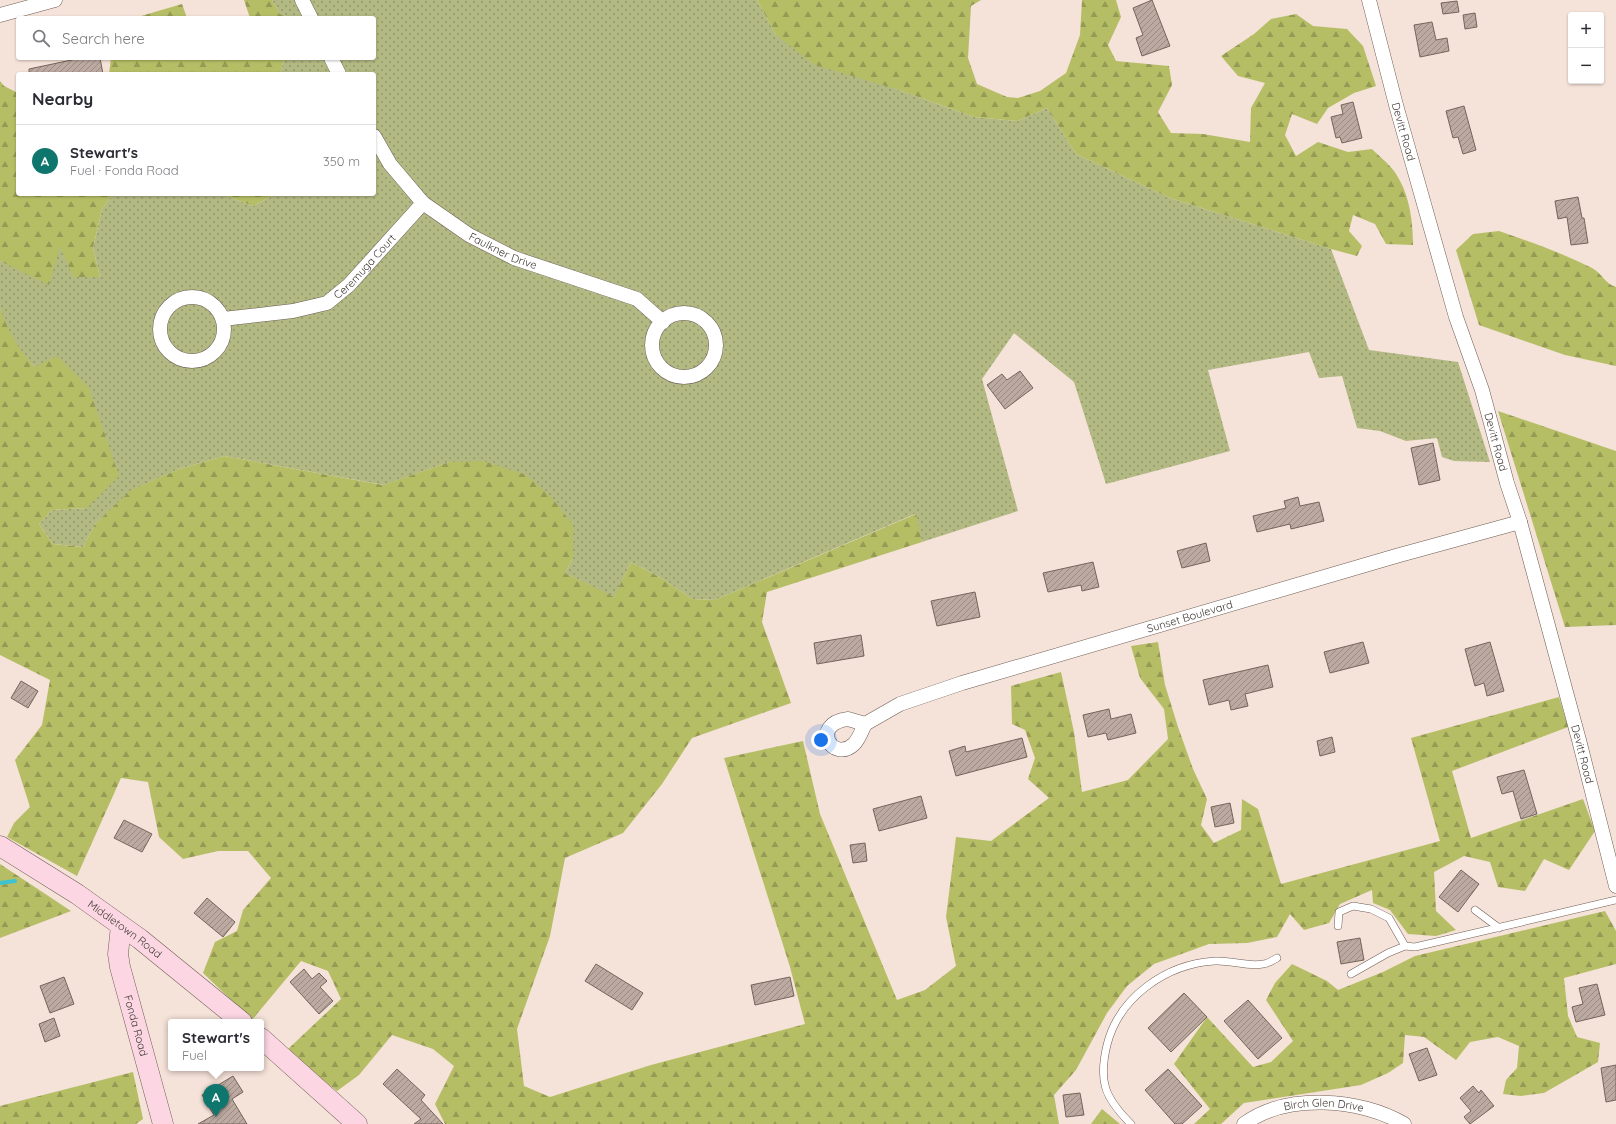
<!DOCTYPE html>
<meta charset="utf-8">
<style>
:root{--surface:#fff;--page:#f7f7f7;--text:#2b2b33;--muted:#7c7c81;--line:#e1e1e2;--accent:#0f766e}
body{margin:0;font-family:Quicksand,sans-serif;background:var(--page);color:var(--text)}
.controls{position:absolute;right:12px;top:12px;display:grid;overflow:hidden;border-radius:4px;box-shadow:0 1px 3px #0004}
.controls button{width:36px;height:36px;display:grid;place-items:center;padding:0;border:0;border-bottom:1px solid var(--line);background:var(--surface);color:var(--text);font:20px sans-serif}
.you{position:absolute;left:821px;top:740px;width:14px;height:14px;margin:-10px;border:3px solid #fff;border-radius:50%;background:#1a73e8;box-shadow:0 0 0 6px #1a73e833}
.badge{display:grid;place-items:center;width:26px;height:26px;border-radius:50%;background:var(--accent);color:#fff;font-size:13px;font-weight:700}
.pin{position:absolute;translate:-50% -33px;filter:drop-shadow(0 1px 2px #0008)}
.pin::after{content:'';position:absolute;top:21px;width:14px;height:12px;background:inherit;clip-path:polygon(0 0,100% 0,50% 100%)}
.popup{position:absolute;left:168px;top:1019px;width:96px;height:52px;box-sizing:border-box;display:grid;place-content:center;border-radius:4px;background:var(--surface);filter:drop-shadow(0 1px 3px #0005);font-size:13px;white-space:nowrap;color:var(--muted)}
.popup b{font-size:15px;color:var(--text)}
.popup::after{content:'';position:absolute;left:50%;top:100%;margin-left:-8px;border:8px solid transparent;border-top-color:var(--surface)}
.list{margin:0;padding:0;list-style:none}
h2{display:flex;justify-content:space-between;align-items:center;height:52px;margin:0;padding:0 16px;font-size:17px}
h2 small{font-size:13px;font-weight:400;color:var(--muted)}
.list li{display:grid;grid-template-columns:26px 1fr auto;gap:12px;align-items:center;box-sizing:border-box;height:72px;padding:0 16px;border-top:1px solid var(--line)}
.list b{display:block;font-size:15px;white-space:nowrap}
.list p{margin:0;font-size:13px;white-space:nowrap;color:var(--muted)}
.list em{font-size:13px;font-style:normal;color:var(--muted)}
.icon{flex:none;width:22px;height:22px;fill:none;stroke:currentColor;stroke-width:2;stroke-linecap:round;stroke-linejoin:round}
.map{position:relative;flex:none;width:1616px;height:1124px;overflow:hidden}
.search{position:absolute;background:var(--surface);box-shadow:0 1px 3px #0004;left:16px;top:16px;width:360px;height:44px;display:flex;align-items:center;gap:10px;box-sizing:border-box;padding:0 14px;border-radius:4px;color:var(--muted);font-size:15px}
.panel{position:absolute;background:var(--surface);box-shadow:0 1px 3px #0004;left:16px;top:72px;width:360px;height:124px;border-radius:4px}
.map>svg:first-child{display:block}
</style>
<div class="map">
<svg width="1616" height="1124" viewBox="0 0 1616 1124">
<defs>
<pattern id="grass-dots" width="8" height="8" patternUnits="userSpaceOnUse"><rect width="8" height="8" fill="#b2b982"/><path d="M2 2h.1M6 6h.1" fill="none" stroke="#92976b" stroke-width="1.8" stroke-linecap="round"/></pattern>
<pattern id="forest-firs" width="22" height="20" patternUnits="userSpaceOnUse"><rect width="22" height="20" fill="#b5be65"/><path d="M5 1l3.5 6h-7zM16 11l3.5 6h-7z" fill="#959b54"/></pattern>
<pattern id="building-hatch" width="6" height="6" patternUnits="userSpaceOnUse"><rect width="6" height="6" fill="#bcaaa1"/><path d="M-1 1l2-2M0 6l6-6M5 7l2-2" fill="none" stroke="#9a8b84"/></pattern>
</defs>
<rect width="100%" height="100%" fill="#f5e2d8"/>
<path fill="url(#grass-dots)" d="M272 0H757L776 35 896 89 974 117 1017 121 1047 108 1076 154 1170 198 1331 249 1369 350 1458 362 1490 462 1454 461 1442 457 1437 438 1406 441 1380 431 1357 428 1342 376 1319 378 1309 352 1208 370 1230 451 1106 484 1074 382 1014 333 982 379 1018 511 922 542 915 514 715 600 692 599 661 578 631 562 614 598 565 573 573 558 449 462 384 485 224 456 179 469 132 490 95 524 83 547 53 544 39 524 52 510 87 508 35 367C20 352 4 330 0 308 0 293 0 276 0 261L5 262 59 246 100 277 93 248 102 209 113 194H221L253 206 276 194H374V74H280L284 58H374V18H293L280 14Z"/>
<path fill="url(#forest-firs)" d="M244 0H272L280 14 293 18H250Z
M757 0H981L971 6 968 58 977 84 1007 97 1018 98 1040 91 1066 73 1080 35 1082 0H1116L1121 17 1108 45 1116 61 1169 66 1172 85 1158 112 1171 133 1203 134 1250 142 1251 108 1265 83 1238 76 1221 56 1254 34 1271 19 1296 14 1313 26 1347 29 1363 46 1376 86 1354 93 1328 108 1317 124 1292 114 1285 135 1296 156 1318 142 1348 152 1372 149C1379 156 1388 163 1394 171 1409 192 1413 219 1413 245L1386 244 1375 224 1353 215 1349 231 1362 246 1357 256 1331 249 1170 198 1076 154 1047 108 1017 121 974 117 896 89 815 65 776 35Z
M182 4 187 18H138L141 16Z
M111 58H284L280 74H109Z
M0 81 4 86 18 93V194H113L102 209 93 248 100 277H73L60 247 49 285 0 261Z
M221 194H276L253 206Z
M1499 231C1531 242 1562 253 1592 268 1602 273 1605 284 1616 287V366L1565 355 1479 325 1456 250 1473 234Z
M0 308C8 331 18 349 35 367L57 356 89 388 119 476 87 508 52 510 39 524 53 544 83 547 95 524 131 490 179 469 224 456 383 485 449 462 483 461 526 475 552 498 573 525V558L565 573 614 597 631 562 661 578 692 599 715 600 916 514 922 542 767 592 762 622 791 703 692 738 662 784 623 833 565 858 550 936 517 1029 524 1086 550 1097 651 1065 805 1024 790 967 724 758 803 741 820 814 897 1000 925 990 956 966 946 917 956 837 991 841 1049 798 1028 779 1035 758 1025 730 1012 724 1011 686 1061 672 1074 732 1082 792 1128 780 1168 739 1164 709 1140 678 1131 646 1158 642 1165 685 1178 727 1193 769 1207 799 1201 825 1214 843 1241 830 1242 799 1258 809 1281 884 1440 841 1411 738 1559 697 1568 727 1452 771 1471 838 1583 799 1595 831 1569 870 1544 859 1525 891 1498 887 1490 862 1464 856 1434 872 1436 911 1456 930 1436 936 1408 934 1390 910 1373 903 1372 890 1340 904 1329 923 1304 930 1290 914 1277 937 1247 943 1209 944 1154 964 1127 986 1107 1013 1076 1070 1054 1095 1059 1124H445L435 1104 454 1066 433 1049 392 1035 359 1075 337 1091 286 1051 341 999 328 971 301 961 252 1020 203 973 215 942 237 931 243 910 271 878 248 851H218L183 859 159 837 148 782 121 778 77 876 7 837 14 823 30 807 15 760 42 725 50 680 0 655Z
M1498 411 1616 451V625L1565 627Z
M0 864 71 911 0 938Z
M1605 911 1616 931V964L1564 978 1568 1016 1577 1037 1600 1043 1598 1062 1544 1093 1521 1096 1503 1094 1506 1080 1517 1068 1519 1046 1498 1037 1470 1042 1456 1060 1424 1037 1405 1035 1403 1063 1388 1073 1361 1085 1244 1103 1221 1124H1194L1210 1109 1174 1064 1207 1017 1253 1067 1271 1062 1293 1041 1266 1000 1275 983 1292 964 1327 981 1338 990 1383 972 1415 956Z
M133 1072 143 1119 136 1124H0V1106Z
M1102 1109 1120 1124H1091Z"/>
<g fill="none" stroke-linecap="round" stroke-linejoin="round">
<path stroke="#3dc4d0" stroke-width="4" d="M0 883 15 881"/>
</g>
<path fill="url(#building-hatch)" stroke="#74645b" d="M1152 0 1170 46 1142 56 1136 38 1143 35 1133 8Z
M1457 1 1459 12 1443 14 1441 3Z
M1475 13 1477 27 1465 29 1463 15Z
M1432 22 1436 40 1447 38 1449 51 1420 57 1414 25Z
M81 58H100L103 74H29V69Z
M1353 102 1362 138 1342 143 1340 137 1336 138 1331 117 1343 114 1341 105Z
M1464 106 1476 150 1463 154 1458 137 1453 138 1446 111Z
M1578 197 1582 218H1584L1588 243 1571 245 1567 217 1558 219 1555 201Z
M1020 371 1033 388 1005 409 987 385 1002 374 1007 380Z
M1433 443 1440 480 1419 485 1411 448Z
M1298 497 1300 506 1319 502 1324 521 1291 529 1290 524 1257 532 1253 516 1286 508 1284 501Z
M1206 543 1210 561 1182 568 1177 551Z
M1093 562 1099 587 1082 591 1081 585 1048 592 1043 573Z
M975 592 980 617 937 626 931 601Z
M861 635 864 656 817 664 814 643Z
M1363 642 1369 663 1330 673 1324 652Z
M1490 642 1504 691 1487 696 1484 683 1475 686 1465 649Z
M1268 665 1273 687 1245 694 1248 706 1231 710 1229 700 1209 705 1203 680Z
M21 681 38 691 28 708 11 698Z
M1109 709 1111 719 1131 714 1136 733 1108 740 1106 733 1088 737 1083 715Z
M1332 737 1335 752 1320 756 1317 741Z
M1022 738 1027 757 956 776 949 751 965 746 966 752Z
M1524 770 1537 814 1521 819 1513 791 1502 794 1497 777Z
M921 796 927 818 879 831 873 809Z
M1230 803 1234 823 1215 827 1211 807Z
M124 820 152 834 142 852 114 838Z
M865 843 867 861 853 863 850 845Z
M1461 870 1479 884 1458 912 1439 897Z
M207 898 235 922 223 937 194 913Z
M1360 938 1364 960 1341 964 1337 942Z
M596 964 643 993 632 1010 585 981Z
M304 969 312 979 319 973 327 981 320 987 333 1001 319 1014 290 982Z
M64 977 74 1004 50 1013 40 986Z
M790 977 794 996 755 1005 751 985Z
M1597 984 1605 1015 1576 1022 1572 1007 1583 1004 1579 988Z
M1184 993 1207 1017 1171 1052 1148 1028Z
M1248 1000 1282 1038 1258 1059 1224 1021Z
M54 1018 60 1036 45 1042 39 1024Z
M1427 1048 1437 1075 1419 1081 1409 1054Z
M1616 1065V1100L1606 1102 1601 1068Z
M397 1069 425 1095 421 1100 443 1124H414L421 1119 383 1084Z
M1168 1069 1202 1106 1182 1124H1175L1145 1090Z
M233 1076 243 1092 232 1099 247 1124H198L214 1115 202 1095Z
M1473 1086 1479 1093 1481 1090 1494 1106 1470 1124 1464 1117 1471 1111 1460 1098Z
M1080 1093 1084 1115 1066 1117 1063 1095Z"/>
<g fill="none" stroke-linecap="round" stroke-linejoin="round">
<defs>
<path id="lane" d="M1475 910 1499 928
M1338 926 1339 912 1353 906 1371 909 1389 918 1405 946 1415 947 1616 900
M1351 974 1388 953 1405 946
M1131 1124C1105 1098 1098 1082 1107 1045 1119 997 1166 964 1215 961 1230 960 1248 967 1263 964 1268 964 1273 960 1277 958"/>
<g id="street">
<path d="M302 0 311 18"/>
<path id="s1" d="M1369 0 1396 105 1456 317 1482 390 1507 483 1520 522 1579 740 1616 886"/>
<path d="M0 15 55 0"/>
<path d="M331 58 339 74"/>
<path id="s2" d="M374 136 390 164 423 203 469 235 514 258 637 299 663 322"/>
<circle cx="192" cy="329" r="32"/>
<circle cx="684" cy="345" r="32"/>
<path id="s3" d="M223 319 293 311 327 303 349 285 423 203"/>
<path d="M848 719 865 724C862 730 859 739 854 744 833 764 809 724 848 719Z"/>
<path id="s4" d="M865 724 900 704 962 683 1396 556 1520 522"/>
<path id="s5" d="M1244 1124C1286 1093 1361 1098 1404 1124"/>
</g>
<g id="secondary">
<path id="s6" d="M0 846 77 894 140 939 242 1022"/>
<path id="s7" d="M121 926 118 954 120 967 163 1124"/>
<path d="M261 1038 357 1124"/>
</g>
</defs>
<use href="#lane" stroke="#6d5d54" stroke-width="8"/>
<use href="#street" stroke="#6d5d54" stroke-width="15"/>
<use href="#secondary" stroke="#6d5d54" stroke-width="21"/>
<use href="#lane" stroke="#fff" stroke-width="7"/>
<use href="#street" stroke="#fff" stroke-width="14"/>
<use href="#secondary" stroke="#fcd7e3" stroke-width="20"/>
</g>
<g text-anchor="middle" stroke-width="3" stroke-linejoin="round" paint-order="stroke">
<g font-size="11" fill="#413935" stroke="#f5e2d8">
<text dy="4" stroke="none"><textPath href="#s1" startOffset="136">Devitt Road</textPath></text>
<text dy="4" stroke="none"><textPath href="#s2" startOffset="177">Faulkner Drive</textPath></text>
<text dy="4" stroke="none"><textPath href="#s3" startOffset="158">Ceremuga Court</textPath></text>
<text dy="4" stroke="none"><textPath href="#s1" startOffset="460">Devitt Road</textPath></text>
<text dy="4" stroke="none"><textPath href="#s4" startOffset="343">Sunset Boulevard</textPath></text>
<text dy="4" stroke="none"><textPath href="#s1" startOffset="784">Devitt Road</textPath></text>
<text dy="4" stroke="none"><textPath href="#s6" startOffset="150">Middletown Road</textPath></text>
<text dy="4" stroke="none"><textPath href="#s7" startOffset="102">Fonda Road</textPath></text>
<text dy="4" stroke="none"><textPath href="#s5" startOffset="84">Birch Glen Drive</textPath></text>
</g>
</g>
</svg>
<div class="controls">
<button>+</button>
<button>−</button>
</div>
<div class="you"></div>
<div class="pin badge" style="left:216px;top:1117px">A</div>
<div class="popup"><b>Stewart's</b>Fuel</div>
<div class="search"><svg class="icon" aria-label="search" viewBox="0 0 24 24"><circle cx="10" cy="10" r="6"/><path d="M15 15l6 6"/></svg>Search here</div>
<section class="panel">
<h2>Nearby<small></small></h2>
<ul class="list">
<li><span class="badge">A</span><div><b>Stewart's</b><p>Fuel · Fonda Road</p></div><em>350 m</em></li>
</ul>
</section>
</div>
